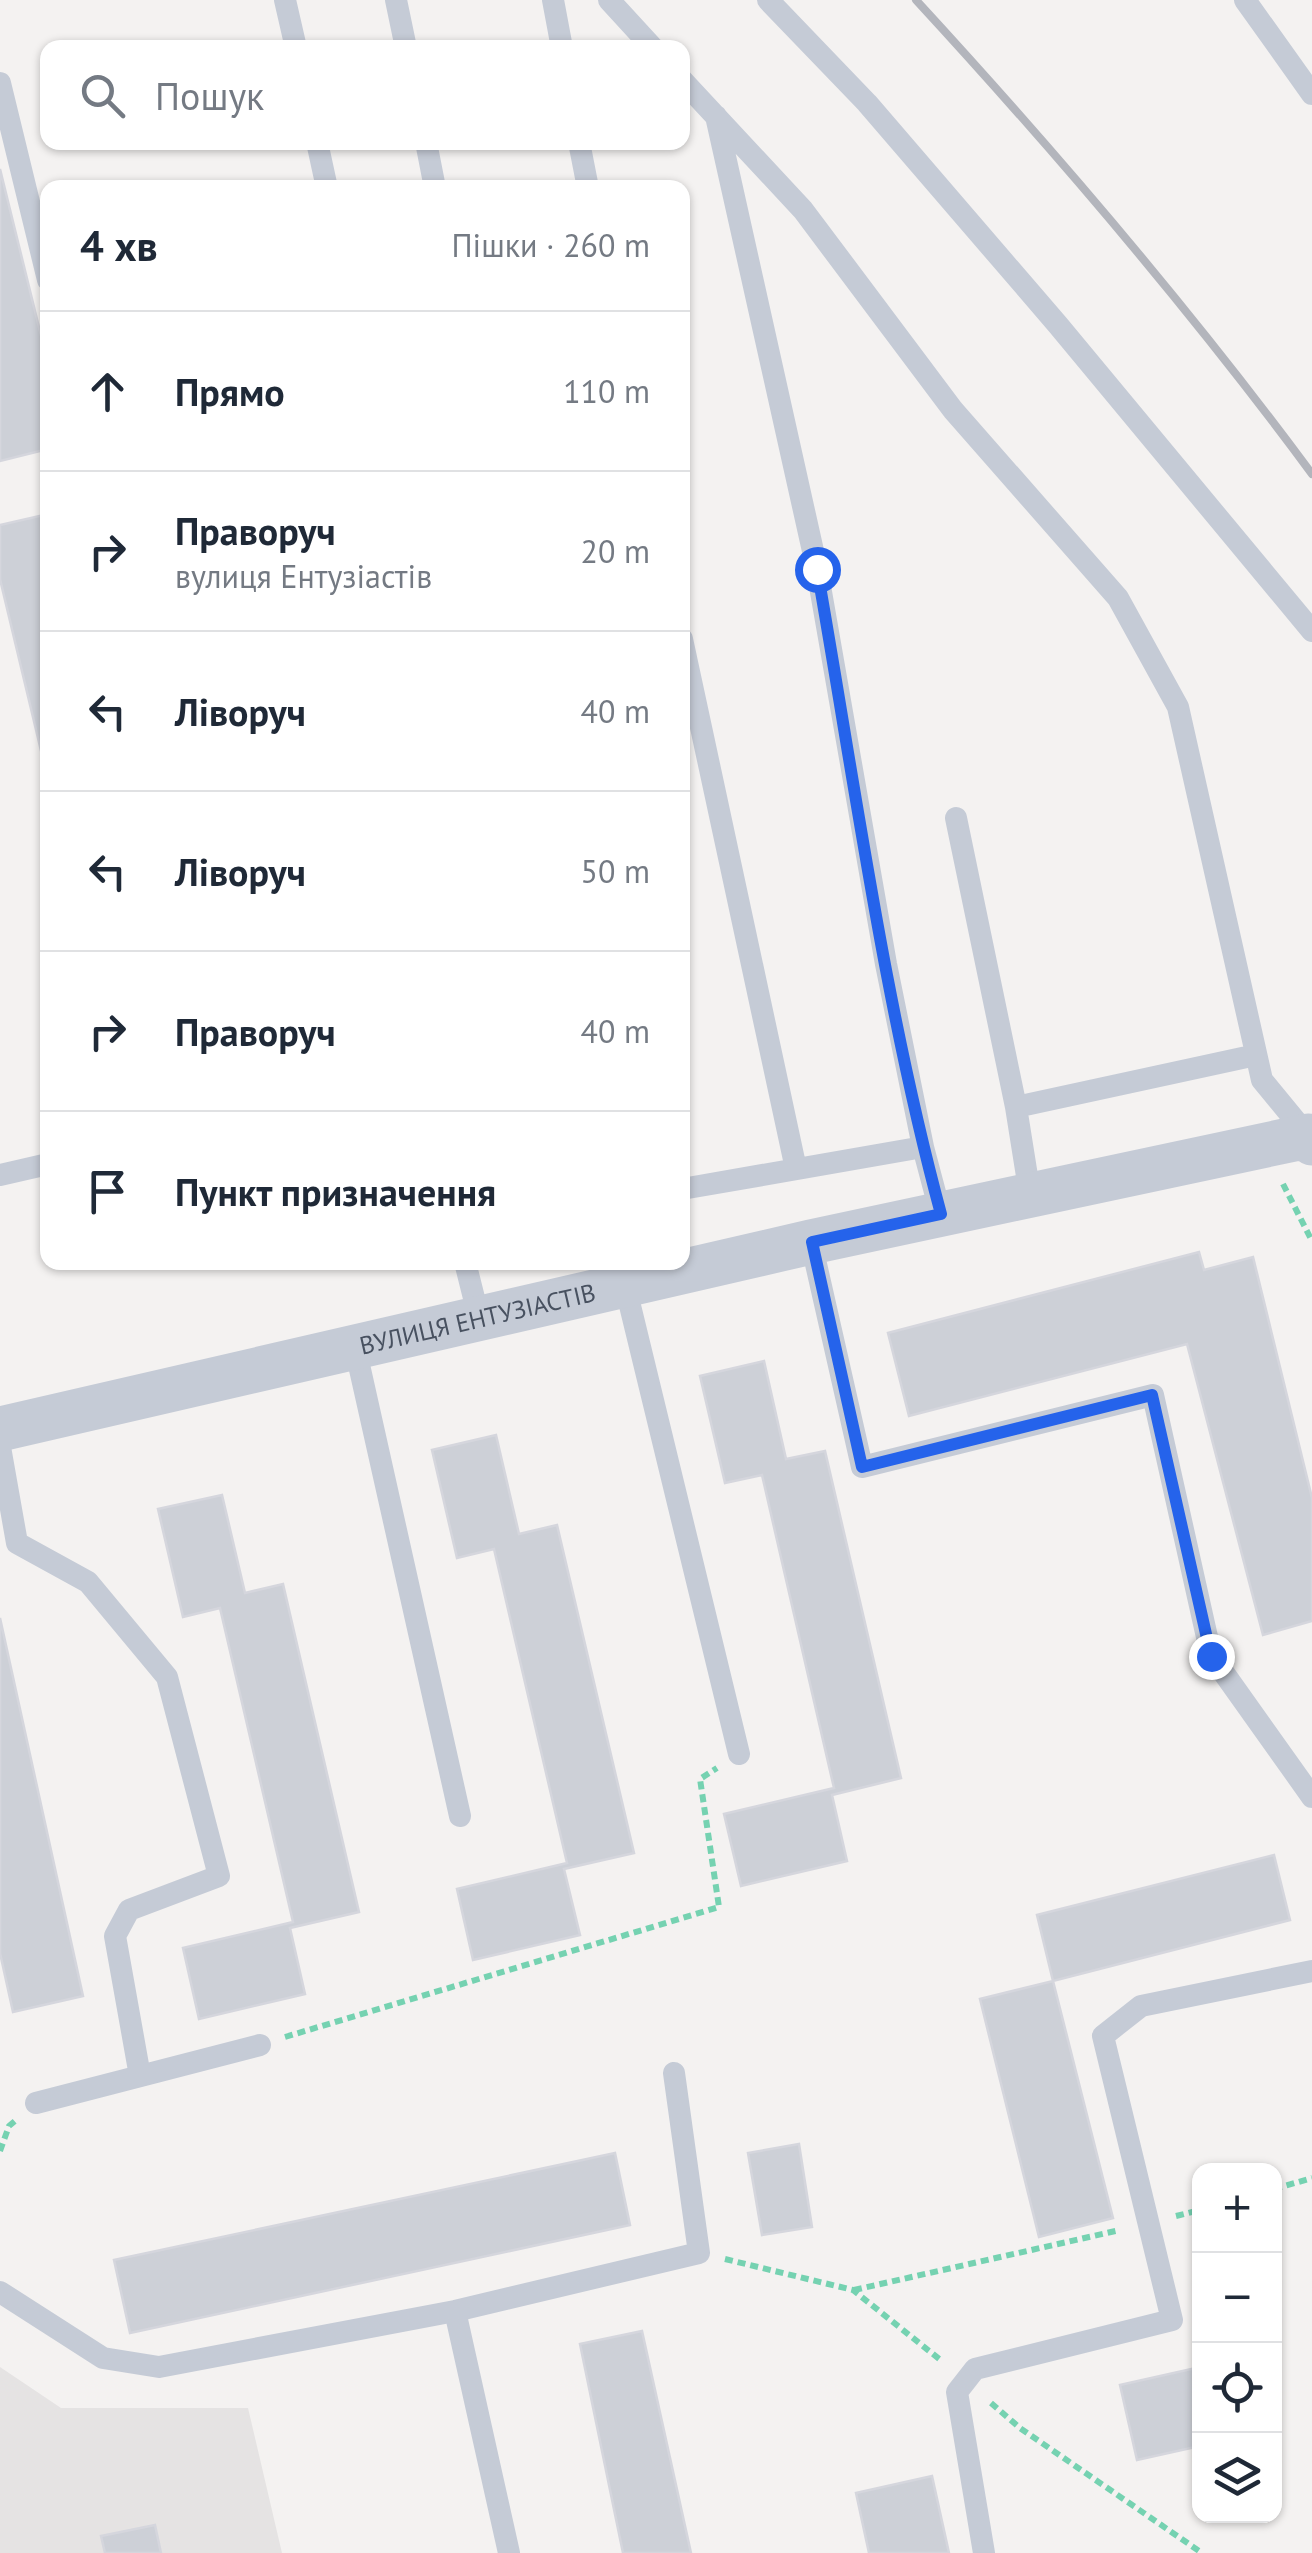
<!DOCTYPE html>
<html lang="uk">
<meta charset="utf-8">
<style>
:root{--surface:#fff;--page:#f6f6f7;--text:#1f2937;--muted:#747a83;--line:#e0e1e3}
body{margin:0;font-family:"PT Sans",sans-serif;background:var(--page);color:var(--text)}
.controls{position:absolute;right:30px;bottom:30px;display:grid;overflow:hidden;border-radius:20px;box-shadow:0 2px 8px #0004}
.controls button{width:90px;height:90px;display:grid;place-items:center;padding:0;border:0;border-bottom:2px solid var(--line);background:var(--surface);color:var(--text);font:50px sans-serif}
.stop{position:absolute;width:30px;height:30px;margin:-22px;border:8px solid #2563eb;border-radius:50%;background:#fff}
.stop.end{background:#2563eb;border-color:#fff;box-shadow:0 2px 10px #0008}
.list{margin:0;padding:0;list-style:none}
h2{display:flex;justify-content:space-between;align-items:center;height:130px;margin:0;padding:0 40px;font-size:42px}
h2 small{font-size:32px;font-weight:400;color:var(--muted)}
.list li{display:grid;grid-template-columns:65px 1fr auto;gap:30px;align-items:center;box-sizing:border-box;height:160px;padding:0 40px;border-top:2px solid var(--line)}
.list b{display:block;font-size:38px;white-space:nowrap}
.list p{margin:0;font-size:32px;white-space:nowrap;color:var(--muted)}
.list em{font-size:32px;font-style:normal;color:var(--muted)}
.icon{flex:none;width:55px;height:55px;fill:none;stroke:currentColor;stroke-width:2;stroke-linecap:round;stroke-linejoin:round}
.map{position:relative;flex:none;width:1312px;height:2553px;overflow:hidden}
.search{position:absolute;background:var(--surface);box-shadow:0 2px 8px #0004;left:40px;top:40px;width:650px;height:110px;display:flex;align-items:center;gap:25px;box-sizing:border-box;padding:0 35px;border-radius:20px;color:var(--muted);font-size:38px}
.panel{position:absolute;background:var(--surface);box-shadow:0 2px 8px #0004;left:40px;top:180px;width:650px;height:1090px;border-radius:20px}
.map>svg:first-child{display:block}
</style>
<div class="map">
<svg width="1312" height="2553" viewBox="0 0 1312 2553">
<rect width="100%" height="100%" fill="#f4f2f1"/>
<path fill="#e5e3e3" d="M0 2367 61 2408H248L282 2553H0Z"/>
<path fill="#cdd0d7" stroke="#d5d6dd" stroke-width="2.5" d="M0 169 48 364V449L0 461Z
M48 514V780L0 579V525Z
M1199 1252 1204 1270 1253 1257 1312 1498V1621L1263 1635 1187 1344 909 1416 888 1333Z
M764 1361 786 1459 825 1451 901 1778 832 1795 847 1861 741 1886 724 1814 834 1788 762 1475 725 1483 700 1376Z
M496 1435 519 1534 557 1525 634 1853 564 1869 580 1935 473 1960 457 1889 567 1863 494 1549 457 1558 432 1450Z
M222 1495 245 1593 283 1584 359 1912 290 1928 305 1994 199 2019 183 1948 293 1922 220 1608 183 1617 158 1509Z
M0 1618 83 1996 13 2012 0 1953Z
M1274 1855 1290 1920 1053 1981 1037 1915Z
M1053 1981 1113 2218 1039 2237 980 1999Z
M799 2144 812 2227 762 2235 748 2153Z
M615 2153 630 2225 130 2333 114 2260Z
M642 2331 691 2553H623L580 2344Z
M1200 2367V2446L1137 2460 1120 2385Z
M932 2476 949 2553H869L856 2493Z
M155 2525 161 2553H105L101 2536Z"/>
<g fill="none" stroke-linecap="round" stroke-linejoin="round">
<path stroke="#75d2b1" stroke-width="6" stroke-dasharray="8 5" stroke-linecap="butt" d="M1283 1184 1312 1241
M285 2037 719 1907 700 1779 717 1768
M0 2151 9 2126 16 2120
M1274 2189 1312 2178
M1176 2216 1200 2210
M725 2259 853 2290 943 2362
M854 2290 1120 2230
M991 2403 1020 2428 1202 2553"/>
<path stroke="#c5cbd6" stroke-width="22" d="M285 0 296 48
M396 0 406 48
M553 0 562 48
M609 0 653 48
M768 0 867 103 1058 325 1312 631
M1245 0 1312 94
M682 80 803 210 953 410 1118 598 1178 707 1262 1080 1308 1136 1312 1134
M0 83 48 280
M716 116 817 569 886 964 923 1147
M317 142 327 188
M426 142 435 188
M579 142 588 188
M682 639 796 1169
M956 818 1016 1107
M0 1175 48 1164
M682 1189 923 1147 941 1215
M1030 1195 1016 1107 1256 1055
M811 1242 862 1467 1153 1395 1211 1655 1312 1797
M465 1262 479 1318
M625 1285 739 1754
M355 1347 460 1816
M0 1447 17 1543 88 1582 167 1677 219 1876 129 1910 115 1936 140 2076
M36 2103 260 2045
M0 2292 103 2358 159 2367 455 2311 699 2253 674 2073
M455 2311 509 2553
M984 2553 957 2392 975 2369 1172 2320 1103 2036 1141 2006 1312 1971"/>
<path stroke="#c5cbd6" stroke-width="45" id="s1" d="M0 1429 811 1242 1308 1136 1312 1143"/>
<path stroke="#b3b5bc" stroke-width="8" d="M916 0C1055 151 1190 309 1312 474"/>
</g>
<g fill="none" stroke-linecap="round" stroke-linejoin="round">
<path stroke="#2563eb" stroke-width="12" d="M817 569C855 784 884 1003 941 1214L812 1242 862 1467 1152 1395 1211 1656"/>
</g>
<g text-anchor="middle" stroke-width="8" stroke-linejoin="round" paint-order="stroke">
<g font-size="25" fill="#485160" stroke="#fff">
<text dy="9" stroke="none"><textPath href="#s1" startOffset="490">ВУЛИЦЯ ЕНТУЗІАСТІВ</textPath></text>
</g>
</g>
</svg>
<div class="controls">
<button>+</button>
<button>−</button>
<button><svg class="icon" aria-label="locate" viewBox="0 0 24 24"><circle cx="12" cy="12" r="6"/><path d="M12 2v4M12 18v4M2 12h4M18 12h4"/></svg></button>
<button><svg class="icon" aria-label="layers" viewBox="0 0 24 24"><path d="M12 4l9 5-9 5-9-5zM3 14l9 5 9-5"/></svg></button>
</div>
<div class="stop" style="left:817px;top:569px"></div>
<div class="stop end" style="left:1211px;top:1656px"></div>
<div class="search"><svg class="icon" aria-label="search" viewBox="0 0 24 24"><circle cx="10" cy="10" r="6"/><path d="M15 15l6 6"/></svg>Пошук</div>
<section class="panel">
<h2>4 хв<small>Пішки · 260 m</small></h2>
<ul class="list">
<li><svg class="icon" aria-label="ahead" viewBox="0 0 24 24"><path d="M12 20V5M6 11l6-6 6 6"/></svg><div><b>Прямо</b></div><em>110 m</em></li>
<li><svg class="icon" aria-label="right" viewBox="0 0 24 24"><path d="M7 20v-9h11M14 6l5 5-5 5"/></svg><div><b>Праворуч</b><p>вулиця Ентузіастів</p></div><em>20 m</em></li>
<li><svg class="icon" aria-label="left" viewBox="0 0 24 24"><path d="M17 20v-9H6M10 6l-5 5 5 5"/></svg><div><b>Ліворуч</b></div><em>40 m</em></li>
<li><svg class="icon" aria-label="left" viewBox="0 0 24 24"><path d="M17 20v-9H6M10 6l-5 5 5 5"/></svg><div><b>Ліворуч</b></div><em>50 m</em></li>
<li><svg class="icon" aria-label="right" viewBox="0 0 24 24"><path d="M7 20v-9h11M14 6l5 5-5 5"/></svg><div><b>Праворуч</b></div><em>40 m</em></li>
<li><svg class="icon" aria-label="arrive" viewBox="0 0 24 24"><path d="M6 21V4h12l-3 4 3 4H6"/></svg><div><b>Пункт призначення</b></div></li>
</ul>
</section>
</div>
